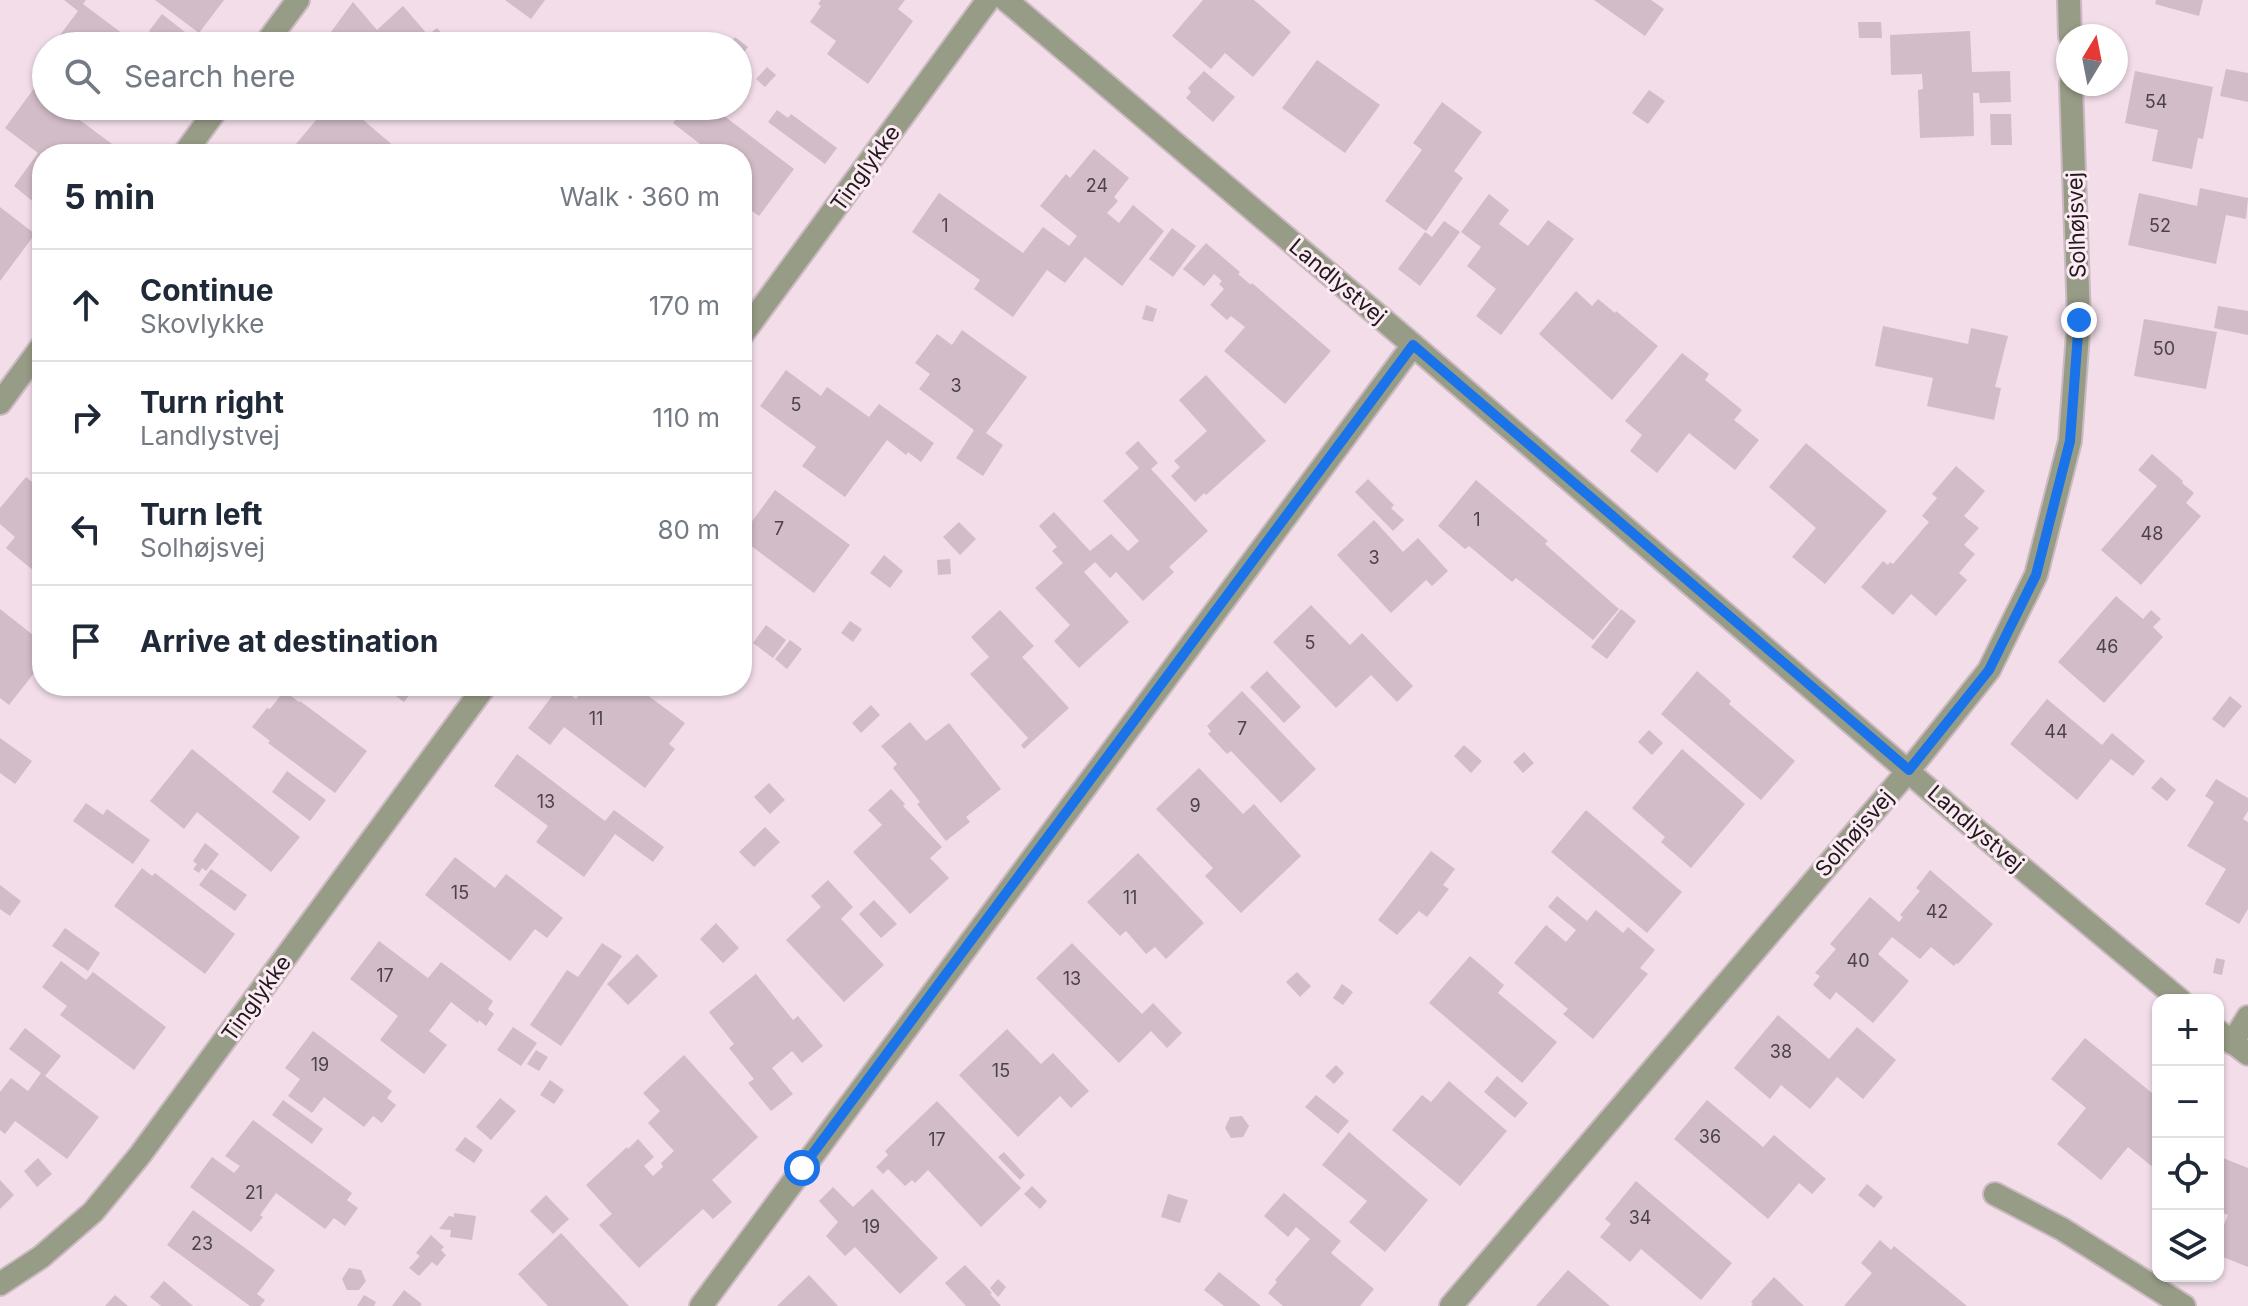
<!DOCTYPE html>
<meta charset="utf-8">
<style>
:root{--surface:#fff;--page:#f6f6f7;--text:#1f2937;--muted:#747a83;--line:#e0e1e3}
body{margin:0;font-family:Inter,sans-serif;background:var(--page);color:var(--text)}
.controls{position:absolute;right:24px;bottom:24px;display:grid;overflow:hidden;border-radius:16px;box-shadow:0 2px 6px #0004}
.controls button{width:72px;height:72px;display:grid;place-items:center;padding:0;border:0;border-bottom:2px solid var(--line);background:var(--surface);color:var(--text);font:40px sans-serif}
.compass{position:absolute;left:2056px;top:24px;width:72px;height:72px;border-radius:50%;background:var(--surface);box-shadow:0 2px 6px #0004;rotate:10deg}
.stop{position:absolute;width:24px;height:24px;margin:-18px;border:6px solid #1a73e8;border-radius:50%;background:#fff}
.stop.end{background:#1a73e8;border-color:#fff;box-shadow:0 2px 8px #0008}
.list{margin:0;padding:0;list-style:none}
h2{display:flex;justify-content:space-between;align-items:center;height:104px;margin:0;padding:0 32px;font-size:34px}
h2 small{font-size:26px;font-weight:400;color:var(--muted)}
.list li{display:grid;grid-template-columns:52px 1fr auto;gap:24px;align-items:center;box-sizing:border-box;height:112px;padding:0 32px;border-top:2px solid var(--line)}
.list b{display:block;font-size:30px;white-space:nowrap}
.list p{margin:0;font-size:26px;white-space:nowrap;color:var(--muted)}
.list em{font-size:26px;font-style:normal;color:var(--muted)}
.icon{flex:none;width:44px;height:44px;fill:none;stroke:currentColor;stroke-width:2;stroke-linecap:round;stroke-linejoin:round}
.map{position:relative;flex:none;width:2248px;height:1306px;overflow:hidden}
.search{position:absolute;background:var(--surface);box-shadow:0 2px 6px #0004;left:32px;top:32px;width:720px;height:88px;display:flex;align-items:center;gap:20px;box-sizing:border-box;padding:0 28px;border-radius:44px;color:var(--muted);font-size:30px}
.panel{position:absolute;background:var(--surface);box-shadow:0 2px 6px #0004;left:32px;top:144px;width:720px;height:552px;border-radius:32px}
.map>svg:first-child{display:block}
</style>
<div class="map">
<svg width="2248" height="1306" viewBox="0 0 2248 1306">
<rect width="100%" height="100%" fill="#f2dde8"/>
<path fill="#d1bcc7" d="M64 0H86L83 4 139 46H58L54 43 78 11Z
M155 0H224L199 33Z
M505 0H545L531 19Z
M821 0H905L898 9 913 21 868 84 827 54 836 41 810 22 821 6 818 4Z
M1203 0H1254L1291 32 1253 77 1225 53 1211 69 1172 36Z
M1594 0H1651L1664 9 1645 36Z
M2156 0H2203L2199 16 2155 4Z
M353 2 377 30 403 6 428 35 437 28 453 46H337L328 36Z
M162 14 195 40 191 46H169L149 31Z
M1858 22H1881L1882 38H1859Z
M1970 31 1972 72 2010 71 2011 102 1980 103 1979 93H1973L1974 136 1920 138 1918 90 1923 89 1922 74 1891 75 1890 35Z
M735 37 748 47 738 61V46H729Z
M1317 60 1380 105 1345 153 1282 108Z
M767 67 776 75 765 87 756 79Z
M2226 69 2248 73V102L2220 96Z
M1204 71 1235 97 1213 122 1186 98 1191 92 1188 88Z
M2135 71 2213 87 2203 139 2198 138 2192 169 2152 161 2158 130 2125 123Z
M35 87 46 95V106H61L116 147 112 154H42V209L14 186 38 153 5 128Z
M1649 90 1665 101 1648 124 1632 113Z
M1442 102 1482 132 1454 171 1463 178 1426 231 1385 201 1422 150 1413 143Z
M328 106H347L403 154H293L290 151Z
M685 106H711L794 169 759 216 742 204V154H698L694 151 700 144 673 123Z
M777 110 788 118 791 114 837 148 825 164 768 122Z
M1990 114H2011L2012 145H1991Z
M1094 149 1129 178 1114 197 1118 201 1107 213 1119 223 1133 205 1164 231 1122 286 1085 257 1065 283 1047 270 1013 317 974 289 980 280 912 232 939 193 1023 253 1043 227 1069 246 1077 236 1040 206 1066 174 1070 178Z
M2200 188 2248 198 2246 219 2226 215 2216 264 2128 245 2139 193 2197 206Z
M1489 194 1509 210 1499 224 1528 246 1548 220 1574 239 1501 335 1476 316 1496 289 1467 266 1481 247 1461 232Z
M0 207 35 234 0 281Z
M1444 221 1460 232 1420 286 1398 269 1425 232 1432 237Z
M1172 228 1196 246 1173 277 1149 259Z
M1206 243 1240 272 1238 274 1251 285 1252 283 1331 351 1285 404 1224 351 1245 327 1231 316 1227 320 1210 305 1224 289 1219 284 1222 281 1214 274 1204 286 1183 269Z
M1576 291 1592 306 1598 299 1615 313 1616 311 1658 346 1612 400 1539 334Z
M1146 305 1157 309 1153 322 1142 319Z
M2218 306 2248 311V335L2214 328Z
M2144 319 2217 332 2206 389 2134 376Z
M1883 326 1968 344 1971 328 2008 336 1995 387 2001 388 1994 420 1927 406 1933 378 1875 366Z
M962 330 1027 377 986 433 1003 445 983 476 956 458 974 430 919 389 930 374 915 363 937 334 952 345Z
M1682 353 1709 374 1705 380 1742 410 1734 420 1759 440 1735 470 1689 433 1657 473 1630 451 1642 435 1625 421Z
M786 370 821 396 827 387 869 417 879 404 934 443 921 462 908 452 906 455 887 440 845 497 802 466 816 447 760 406Z
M1206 375 1266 441 1206 495 1204 493 1195 502 1171 476 1180 467 1174 461 1207 431 1179 400Z
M1138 441 1158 463 1151 469 1208 531 1169 567 1174 572 1143 601 1116 572 1110 578 1095 562 1084 572 1129 622 1079 668 1054 641 1070 625 1035 588 1063 563 1052 551 1057 547 1039 526 1054 512 1090 551 1111 534 1128 551 1139 541 1103 501 1139 468 1125 453Z
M1806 443 1887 511 1825 584 1792 557 1816 528 1769 487Z
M2152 454 2183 481 2182 483 2194 493 2186 503 2201 516 2141 585 2101 550 2157 486 2138 470Z
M1956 466 1985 491 1964 516 1979 528 1964 545 1975 554 1959 573 1967 580 1936 616 1911 594 1893 615 1861 587 1883 561 1888 565 1890 562 1893 564 1929 522 1922 516 1937 498 1932 494Z
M26 477 42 490V562L34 571 6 548 15 537 0 524V508Z
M1368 479 1394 505 1391 508 1404 520 1393 531 1355 492Z
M1476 480 1548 541 1545 544 1619 609 1593 640 1516 578 1512 582 1469 546 1465 549 1438 526Z
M775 490 850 545 814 593 742 539V535Z
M1374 520 1403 552 1418 538 1448 571 1432 586 1426 580 1391 613 1337 555Z
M959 522 976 539 960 555 943 537Z
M884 555 903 571 890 588 870 573Z
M950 559 951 574 938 575 937 560Z
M2116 596 2143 619 2151 610 2161 619 2153 627 2163 637 2104 703 2058 662Z
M1311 605 1350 645 1362 633 1413 686 1397 702 1371 675 1336 708 1273 642Z
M0 609 42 642V663L9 705 0 698Z
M1621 609 1636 621 1607 659 1591 647Z
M1000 610 1034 646 1022 657 1069 708 1024 749 1021 745 1028 738 970 674 989 657 971 637Z
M850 621 862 629 853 642 841 633Z
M766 625 786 640 773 658 753 643Z
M790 640 802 649 787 669 775 659Z
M1267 671 1301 707 1284 723 1250 687Z
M1697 671 1731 701 1729 704 1795 761 1761 800 1661 714Z
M382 686H416L404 702Z
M586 686H635L685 723 669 744 675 749 645 788 564 727 550 745 528 728 559 687 576 699Z
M284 691 299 702 300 701 367 751 335 793 268 743 270 741 252 727 267 708 270 709Z
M1242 691 1316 769 1281 803 1231 751 1227 754 1208 734 1211 731 1207 726Z
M2230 696 2242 706 2224 728 2212 719Z
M2047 699 2102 745 2112 733 2145 761 2133 776 2111 759 2077 800 2010 744Z
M871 705 880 715 861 733 852 723Z
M910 722 926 741 949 723 1001 789 966 817 970 822 946 841 917 804 920 802 893 768 897 764 881 746Z
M1649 730 1663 743 1652 755 1638 742Z
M0 738 32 761 15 784 0 773Z
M1464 745 1482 761 1471 773 1454 756Z
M192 749 300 837 271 872 197 812 184 829 150 801Z
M1682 749 1745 804 1691 868 1661 842 1665 837 1632 808Z
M1524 752 1534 763 1523 773 1513 762Z
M517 754 605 821 614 810 664 847 653 862 615 834 584 877 536 842 548 826 494 786Z
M1199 768 1243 814 1254 804 1301 856 1241 913 1205 876 1213 868 1156 809Z
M287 771 326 800 310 821 272 792Z
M2161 777 2176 790 2167 801 2151 788Z
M2216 779 2248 798V811L2243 819 2248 822V909L2239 924 2205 904 2226 869 2187 846 2214 802 2205 796Z
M769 783 785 800 770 814 754 797Z
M891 789 905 804 903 806 942 847 930 858 949 878 910 914 853 852 882 825 868 810Z
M86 803 103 815 107 809 150 840 133 864 73 821Z
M1586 810 1682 892 1647 933 1551 852Z
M765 827 780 842 754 867 739 852Z
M205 843 219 854 206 871 202 868 199 873 193 869 197 864 193 861Z
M1431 851 1455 869 1443 885 1449 889 1427 917 1419 911 1397 935 1378 920Z
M1138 853 1204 923 1166 959 1155 947 1146 954 1126 931 1120 936 1087 902Z
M455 857 495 888 506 874 563 918 547 938 535 929 510 961 425 895Z
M142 868 152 876 155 873 235 934 205 974 114 906Z
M211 869 247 895 235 911 199 885Z
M1930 870 1993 924 1958 964 1956 963 1954 966 1931 947 1920 959 1892 937 1878 954 1909 981 1873 1023 1836 992 1830 1000 1813 985 1820 976 1815 973 1836 949 1830 944 1870 897 1899 922 1903 917 1900 915 1920 891 1916 888Z
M828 880 853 907 841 919 884 965 844 1002 786 940 821 907 811 896Z
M0 885 21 901 10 916 0 909Z
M1557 896 1587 921 1596 910 1623 933 1628 927 1655 950 1640 968 1648 974 1593 1039 1563 1014 1568 1009 1514 963 1546 925 1566 942 1576 930 1548 907Z
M874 900 897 924 881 938 859 914Z
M716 923 739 948 723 963 700 939Z
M65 928 100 953 88 971 52 946Z
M379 941 428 978 441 962 493 1001 488 1009 494 1014 486 1026 479 1020 478 1023 451 1002 429 1031 447 1045 424 1074 380 1040 398 1016 350 979Z
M602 943 622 956 561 1046 530 1025 567 970 578 977Z
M1072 943 1142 1014 1153 1003 1182 1033 1167 1048 1151 1031 1119 1063 1036 978Z
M637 954 658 976 628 1005 607 984Z
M1470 956 1504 985 1498 993 1557 1042 1522 1083 1429 1003Z
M2216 958 2225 960 2222 975 2213 973Z
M61 961 86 980 93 972 166 1027 134 1070 60 1015 67 1006 42 987Z
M1297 972 1311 986 1300 997 1286 982Z
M756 974 793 1020 798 1016 823 1046 802 1063 792 1051 772 1068 793 1094 771 1111 748 1083 754 1079 729 1048 734 1044 709 1012Z
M1342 984 1353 992 1343 1005 1333 998Z
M1778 1015 1829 1059 1857 1027 1896 1060 1863 1099 1837 1077 1810 1109 1781 1085 1770 1099 1734 1068Z
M513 1027 537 1043 521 1066 497 1050Z
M25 1028 61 1056 45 1076 99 1117 67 1159 15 1121 5 1134 0 1130V1092L11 1078 28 1091 41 1073 9 1049Z
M1007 1029 1041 1064 1053 1053 1089 1091 1071 1108 1060 1096 1018 1137 959 1075Z
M313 1031 392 1091 387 1098 396 1105 382 1123 373 1116 364 1127 324 1097 312 1113 288 1096 300 1079 285 1068Z
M2085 1038 2158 1098V1163L2154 1168 2128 1147 2101 1180 2057 1144 2086 1108 2051 1079Z
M536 1050 548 1057 539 1071 527 1064Z
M684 1055 758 1137 712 1180 732 1202 713 1219 703 1209 639 1268 599 1225 612 1214 586 1185 627 1147 628 1149 638 1139 654 1157 644 1166 653 1176 663 1167 661 1163 674 1151 648 1123 660 1111 643 1093Z
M1336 1065 1344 1073 1334 1084 1325 1076Z
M1497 1076 1528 1103 1515 1118 1484 1092Z
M550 1080 564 1090 554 1104 540 1095Z
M1449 1081 1507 1131 1460 1186 1392 1130 1422 1095 1431 1102Z
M1316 1095 1349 1121 1338 1134 1305 1107Z
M500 1098 516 1111 491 1140 476 1127Z
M283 1100 323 1129 312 1144 272 1115Z
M1707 1100 1763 1147 1774 1135 1826 1179 1812 1194 1799 1183 1768 1219 1674 1139Z
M937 1101 1021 1188 981 1227 928 1170 915 1183 912 1180 905 1186 888 1169 883 1174 876 1167 888 1155 885 1151Z
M1242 1116 1249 1126 1243 1137 1231 1138 1225 1128 1230 1117Z
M253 1120 352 1193 347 1200 358 1208 345 1226 334 1218 325 1229 276 1193 260 1215 263 1217 251 1232 190 1187 212 1157 234 1173 240 1166 225 1156Z
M1349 1132 1428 1200 1385 1252 1349 1222 1367 1201 1322 1165Z
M465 1137 483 1150 474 1163 455 1150Z
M1004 1152 1025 1175 1020 1180 998 1157Z
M2218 1156 2248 1168V1267L2218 1255V1240L2228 1215 2218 1211Z
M38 1158 52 1174 37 1187 24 1171Z
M0 1180 14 1195 0 1209Z
M1636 1181 1732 1263 1701 1300 1641 1249 1630 1262 1600 1237 1611 1224 1605 1219Z
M1867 1184 1883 1197 1874 1208 1858 1195Z
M1032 1186 1047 1201 1040 1209 1024 1194Z
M833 1187 853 1207 872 1189 938 1258 900 1294 855 1247 845 1256 826 1236 838 1222 819 1201Z
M1284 1193 1341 1241 1331 1253 1374 1289 1360 1306H1283L1268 1293 1277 1282 1275 1280 1310 1239 1296 1227 1288 1237 1264 1216Z
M1168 1194 1188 1200 1180 1223 1161 1217Z
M546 1195 569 1219 553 1234 530 1211Z
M193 1210 275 1270 257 1294 265 1300 260 1306H250L167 1245Z
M454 1213 476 1216 472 1240 450 1237 451 1230 439 1229 449 1216 454 1217Z
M561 1233 629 1306H548L518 1274Z
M431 1235 444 1247 441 1250 446 1255 437 1266 432 1262 419 1276 409 1268 420 1256 416 1253Z
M1880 1240 1891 1250 1894 1246 1967 1306H1844L1872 1273 1861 1263Z
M965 1265 992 1293 990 1294 1001 1306H966L945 1283Z
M349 1268 361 1270 366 1281 359 1290H347L342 1279Z
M1568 1270 1610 1306H1536Z
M1219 1272 1261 1306H1224L1204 1290Z
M809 1275 838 1306H777Z
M1774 1277 1804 1306H1751L1753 1304 1751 1302Z
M998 1279 1006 1287 998 1297 990 1288Z
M164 1281 193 1306H161L150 1297Z
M404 1290 422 1304 420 1306H392Z
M115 1295 128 1306H105Z
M364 1295 376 1302 374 1306H357Z"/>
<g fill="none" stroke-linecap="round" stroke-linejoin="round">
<defs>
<path id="minor" d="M2069 0 2070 36
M264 46 298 0
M184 154 219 106
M742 335 988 0
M0 403 42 346
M2232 1043 2248 1017
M1995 1194 2062 1229 2184 1306
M0 1284 41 1257 93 1212 140 1155 485 686
M701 1306 1413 345
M1451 1306 1909 770 1989 670 2036 575 2070 441 2079 320 2071 84"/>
<path id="tertiary" d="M1006 0 1413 345 1968 823 2180 1000
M2218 1031 2248 1054"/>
</defs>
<use href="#minor" stroke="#ccbac3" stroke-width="26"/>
<use href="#tertiary" stroke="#ccbac3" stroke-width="26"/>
<use href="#minor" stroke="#979c86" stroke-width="22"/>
<use href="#tertiary" stroke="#979c86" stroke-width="22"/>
</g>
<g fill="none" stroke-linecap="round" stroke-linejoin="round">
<path stroke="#1a73e8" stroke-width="10" d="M802 1168 1413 345 1909 770 1989 670 2036 575 2070 441 2079 320"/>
</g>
<g text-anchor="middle" stroke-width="6" stroke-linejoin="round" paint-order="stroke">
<g font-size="18" fill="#4c4248">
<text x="2156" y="108">54</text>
<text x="1097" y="192">24</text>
<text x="945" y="232">1</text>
<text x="2160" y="232">52</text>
<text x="2164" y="355">50</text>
<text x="956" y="392">3</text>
<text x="796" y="411">5</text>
<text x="1477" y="526">1</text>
<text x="779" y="535">7</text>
<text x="2152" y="540">48</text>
<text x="1374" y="564">3</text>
<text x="1310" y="649">5</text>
<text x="2107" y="653">46</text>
<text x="596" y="725">11</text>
<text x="1242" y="735">7</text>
<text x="2056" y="738">44</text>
<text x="546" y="808">13</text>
<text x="1195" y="812">9</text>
<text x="460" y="899">15</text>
<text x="1130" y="904">11</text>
<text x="1937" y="918">42</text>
<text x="1858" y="967">40</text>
<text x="385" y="982">17</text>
<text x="1072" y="985">13</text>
<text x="1781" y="1058">38</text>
<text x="320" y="1071">19</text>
<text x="1001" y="1077">15</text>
<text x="1710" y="1143">36</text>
<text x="937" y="1146">17</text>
<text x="254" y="1199">21</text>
<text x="1640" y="1224">34</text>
<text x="871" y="1233">19</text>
<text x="202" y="1250">23</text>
</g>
<g font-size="22" fill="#20191d" stroke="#fdebf4">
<text transform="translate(865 168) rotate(-54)" y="8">Tinglykke</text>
<text transform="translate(2076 225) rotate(-92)" y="8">Solhøjsvej</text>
<text transform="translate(1338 281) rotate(40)" y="8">Landlystvej</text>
<text transform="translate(1976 828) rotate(41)" y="8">Landlystvej</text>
<text transform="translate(1854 833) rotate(-49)" y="8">Solhøjsvej</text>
<text transform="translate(256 998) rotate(-54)" y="8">Tinglykke</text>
</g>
</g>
</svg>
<div class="controls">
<button>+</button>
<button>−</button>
<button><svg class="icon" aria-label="locate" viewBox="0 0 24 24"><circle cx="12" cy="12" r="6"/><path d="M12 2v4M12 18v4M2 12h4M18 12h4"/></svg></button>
<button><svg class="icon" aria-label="layers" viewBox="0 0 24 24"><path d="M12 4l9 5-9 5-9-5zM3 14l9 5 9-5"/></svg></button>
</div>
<svg class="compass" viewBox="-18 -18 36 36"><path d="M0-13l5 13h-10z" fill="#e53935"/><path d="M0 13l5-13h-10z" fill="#747a83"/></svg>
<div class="stop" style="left:802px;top:1168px"></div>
<div class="stop end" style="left:2079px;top:320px"></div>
<div class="search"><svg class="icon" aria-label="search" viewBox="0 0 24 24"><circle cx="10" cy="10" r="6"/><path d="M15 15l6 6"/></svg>Search here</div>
<section class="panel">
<h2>5 min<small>Walk · 360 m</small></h2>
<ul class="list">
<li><svg class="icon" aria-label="ahead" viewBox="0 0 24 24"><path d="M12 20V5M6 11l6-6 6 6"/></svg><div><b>Continue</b><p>Skovlykke</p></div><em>170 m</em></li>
<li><svg class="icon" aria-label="right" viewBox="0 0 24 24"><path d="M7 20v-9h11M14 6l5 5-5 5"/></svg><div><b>Turn right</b><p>Landlystvej</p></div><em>110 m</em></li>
<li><svg class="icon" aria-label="left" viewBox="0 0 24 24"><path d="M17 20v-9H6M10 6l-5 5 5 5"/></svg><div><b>Turn left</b><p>Solhøjsvej</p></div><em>80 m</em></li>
<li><svg class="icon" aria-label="arrive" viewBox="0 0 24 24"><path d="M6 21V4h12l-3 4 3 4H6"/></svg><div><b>Arrive at destination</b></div></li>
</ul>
</section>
</div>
